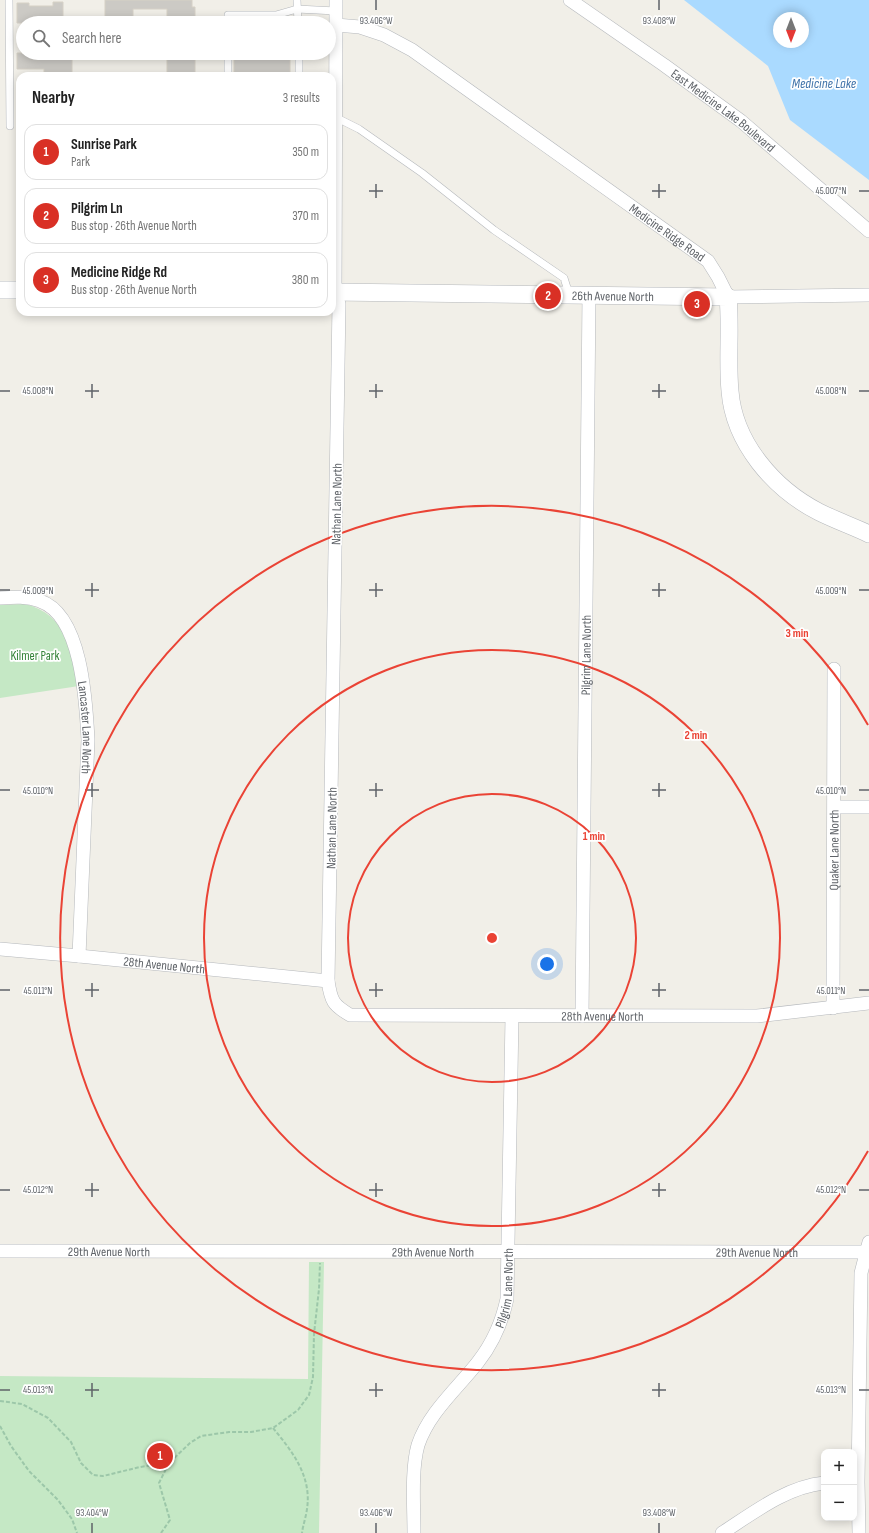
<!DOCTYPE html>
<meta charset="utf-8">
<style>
:root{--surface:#fff;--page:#f6f6f6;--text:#222;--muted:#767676;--line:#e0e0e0;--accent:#d93025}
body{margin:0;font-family:"Sofia Sans Condensed",sans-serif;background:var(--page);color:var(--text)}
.controls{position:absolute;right:12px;bottom:12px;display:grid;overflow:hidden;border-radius:8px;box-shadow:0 2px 10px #0003}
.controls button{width:36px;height:36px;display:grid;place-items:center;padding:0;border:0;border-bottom:1px solid var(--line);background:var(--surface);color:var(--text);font:20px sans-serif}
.compass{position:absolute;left:773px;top:12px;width:36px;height:36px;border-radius:50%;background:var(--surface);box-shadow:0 2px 10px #0003;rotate:180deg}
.you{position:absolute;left:547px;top:964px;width:14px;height:14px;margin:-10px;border:3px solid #fff;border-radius:50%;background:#1a73e8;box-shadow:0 0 0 6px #1a73e833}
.badge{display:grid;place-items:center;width:26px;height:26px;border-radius:50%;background:var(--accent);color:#fff;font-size:13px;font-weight:700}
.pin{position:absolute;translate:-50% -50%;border:2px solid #fff;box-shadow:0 1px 4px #0006}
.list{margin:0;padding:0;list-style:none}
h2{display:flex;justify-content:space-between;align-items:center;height:52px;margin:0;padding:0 16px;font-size:17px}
h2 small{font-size:13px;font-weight:400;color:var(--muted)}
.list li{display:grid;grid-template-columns:26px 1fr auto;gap:12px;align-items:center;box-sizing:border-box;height:56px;margin:0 8px 8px;padding:0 8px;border:1px solid var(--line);border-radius:12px}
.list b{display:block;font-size:15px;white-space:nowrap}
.list p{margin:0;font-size:13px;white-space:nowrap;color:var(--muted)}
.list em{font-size:13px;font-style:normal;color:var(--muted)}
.icon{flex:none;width:22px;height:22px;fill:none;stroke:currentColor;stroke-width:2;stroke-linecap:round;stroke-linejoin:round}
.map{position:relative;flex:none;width:869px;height:1533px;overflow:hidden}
.search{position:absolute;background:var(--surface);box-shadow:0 2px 10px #0003;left:16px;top:16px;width:320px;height:44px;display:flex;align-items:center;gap:10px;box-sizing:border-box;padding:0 14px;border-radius:22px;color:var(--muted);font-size:15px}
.panel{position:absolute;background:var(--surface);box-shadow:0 2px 10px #0003;left:16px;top:72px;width:320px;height:244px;border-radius:12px}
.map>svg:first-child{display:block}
</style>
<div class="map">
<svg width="869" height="1533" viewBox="0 0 869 1533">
<rect width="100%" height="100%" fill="#f1efe8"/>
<path fill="#c5e8c5" d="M25 604C68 615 69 649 79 686L0 698V605Z
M309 1262H324L319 1533H0V1376L308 1379Z"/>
<path fill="#aadaff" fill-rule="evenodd" d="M684 0H869V180L790 120 768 66ZM779 18H803V42H779Z"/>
<path fill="#cccac5" stroke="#d6d1c6" d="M105 0H192V7H195V23H167V9H133V23H105Z
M53 2H63V23H17V3H29V6H53Z
M17 53H72V76H44V69H17Z
M167 53H195V76H167Z
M234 57 290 58V76H234Z"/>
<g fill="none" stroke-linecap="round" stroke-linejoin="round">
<defs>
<path id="service" d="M9 0 10 126
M297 0 298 23
M228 23V15H276L297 9 336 11
M228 76V53
M299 76V53
M335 117 359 129 422 173 494 230 564 278 569 294"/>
<g id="minor">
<path id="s1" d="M336 0 335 292 339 304 328 981C331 1001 333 1005 350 1015L757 1016 869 1003"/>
<path id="s2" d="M570 0 664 65 741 121 869 231"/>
<path id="s3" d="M336 25 360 27 384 35 412 50 708 261 718 277 728 297 869 295"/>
<path id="s4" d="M0 598C14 597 27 596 40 601 82 615 86 702 88 740L79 956"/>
<path d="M835 807H869"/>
<path id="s5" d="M0 949 79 956 328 981"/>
<path id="s6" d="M833 1008 834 669"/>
<path id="s7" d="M582 1016 589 295"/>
<path id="s8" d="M0 1251 866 1252"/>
<path id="s9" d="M414 1533C414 1507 411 1470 418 1445 429 1412 458 1388 478 1362 493 1343 502 1322 507 1299L512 1017"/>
<path d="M722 1533C753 1513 786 1487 824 1483"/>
<path d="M859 1533 858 1482 861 1273 869 1242"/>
</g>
<g id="tertiary">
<path d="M0 290H20"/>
<path id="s10" d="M332 292 728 297C731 328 727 360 730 391 734 443 774 489 819 512 835 520 852 526 869 534"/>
</g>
</defs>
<use href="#service" stroke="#b5b8bc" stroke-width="8"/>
<use href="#minor" stroke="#b5b8bc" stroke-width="14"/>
<use href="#tertiary" stroke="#b5b8bc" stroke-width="18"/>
<path stroke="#9cc7a9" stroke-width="2" stroke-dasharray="4 2" stroke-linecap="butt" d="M0 1401 22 1404 48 1418 71 1442 81 1463 93 1475 103 1476 140 1467 169 1463 190 1443 201 1436 229 1432H251L273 1428 298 1410 309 1395 313 1377 314 1334 319 1289 320 1263
M0 1426 11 1446 29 1471 58 1500 72 1519 77 1533
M273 1428C292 1451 312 1476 307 1509 306 1517 303 1525 302 1533
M161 1533 170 1520 159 1483 169 1463"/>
<use href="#service" stroke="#fff" stroke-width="7"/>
<use href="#minor" stroke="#fff" stroke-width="13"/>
<use href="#tertiary" stroke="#fff" stroke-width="17"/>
</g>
<path fill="none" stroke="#5f6368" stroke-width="1.5" d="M376 0V10M659 0V10M376 184V198M659 184V198M369 191H383M652 191H666M859 191H869M92 384V398M376 384V398M659 384V398M0 391H10M85 391H99M369 391H383M652 391H666M859 391H869M92 583V597M376 583V597M659 583V597M0 590H10M85 590H99M369 590H383M652 590H666M859 590H869M92 783V797M376 783V797M659 783V797M0 790H10M85 790H99M369 790H383M652 790H666M859 790H869M92 983V997M376 983V997M659 983V997M0 990H10M85 990H99M369 990H383M652 990H666M859 990H869M92 1183V1197M376 1183V1197M659 1183V1197M0 1190H10M85 1190H99M369 1190H383M652 1190H666M859 1190H869M92 1383V1397M376 1383V1397M659 1383V1397M0 1390H10M85 1390H99M369 1390H383M652 1390H666M859 1390H869M92 1523V1533M376 1523V1533M659 1523V1533"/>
<g fill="none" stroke="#ea4335" stroke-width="2">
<circle cx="492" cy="938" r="144"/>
<circle cx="492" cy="938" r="288"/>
<path d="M868 1151A432 432 0 1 1 868 725"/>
</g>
<g text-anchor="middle" stroke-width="3.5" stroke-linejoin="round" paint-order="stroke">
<g font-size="13" fill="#5f6368" stroke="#fff">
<text dy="5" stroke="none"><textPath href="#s2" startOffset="189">East Medicine Lake Boulevard</textPath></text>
<text dy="5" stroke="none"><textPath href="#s3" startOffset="395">Medicine Ridge Road</textPath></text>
<text dy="5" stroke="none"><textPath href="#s10" startOffset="281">26th Avenue North</textPath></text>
<text transform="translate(336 504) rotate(-89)" y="5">Nathan Lane North</text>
<text dy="5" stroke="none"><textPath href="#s7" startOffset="361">Pilgrim Lane North</textPath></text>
<text dy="5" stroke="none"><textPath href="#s4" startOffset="182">Lancaster Lane North</textPath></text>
<text transform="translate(331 828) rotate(-89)" y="5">Nathan Lane North</text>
<text dy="5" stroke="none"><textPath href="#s6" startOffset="158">Quaker Lane North</textPath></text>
<text dy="5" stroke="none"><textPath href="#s5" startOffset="165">28th Avenue North</textPath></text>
<text dy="5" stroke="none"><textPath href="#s1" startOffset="1277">28th Avenue North</textPath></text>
<text dy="5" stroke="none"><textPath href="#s8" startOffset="109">29th Avenue North</textPath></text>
<text dy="5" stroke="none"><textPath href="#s8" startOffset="433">29th Avenue North</textPath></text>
<text dy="5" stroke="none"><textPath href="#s8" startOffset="757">29th Avenue North</textPath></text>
<text dy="5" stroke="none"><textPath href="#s9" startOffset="272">Pilgrim Lane North</textPath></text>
</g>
<g font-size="13" fill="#348238" stroke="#fff">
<text x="35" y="660">Kilmer Park</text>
</g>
<g font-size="14" font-style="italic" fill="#4174aa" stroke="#fff">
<text x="824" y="88">Medicine Lake</text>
</g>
</g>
<g font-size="10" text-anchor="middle" fill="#5f6368" stroke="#fff" stroke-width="3.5" stroke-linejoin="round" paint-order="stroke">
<text x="376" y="24">93.406°W</text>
<text x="659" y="24">93.408°W</text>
<text x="831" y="194">45.007°N</text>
<text x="831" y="394">45.008°N</text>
<text x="38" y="394">45.008°N</text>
<text x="38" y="594">45.009°N</text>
<text x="831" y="594">45.009°N</text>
<text x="38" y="794">45.010°N</text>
<text x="831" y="794">45.010°N</text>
<text x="38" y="994">45.011°N</text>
<text x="831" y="994">45.011°N</text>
<text x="831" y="1193">45.012°N</text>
<text x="38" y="1193">45.012°N</text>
<text x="831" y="1393">45.013°N</text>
<text x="38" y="1393">45.013°N</text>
<text x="92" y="1516">93.404°W</text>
<text x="376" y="1516">93.406°W</text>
<text x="659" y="1516">93.408°W</text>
</g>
<circle cx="492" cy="938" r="6" fill="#ea4335" stroke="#fff" stroke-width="2"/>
<g font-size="12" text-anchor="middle" font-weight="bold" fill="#ea4335" stroke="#fff" stroke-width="3.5" stroke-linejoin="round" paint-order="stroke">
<text x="797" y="637">3 min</text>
<text x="696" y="739">2 min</text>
<text x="594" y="840">1 min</text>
</g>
</svg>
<div class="controls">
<button>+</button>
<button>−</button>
</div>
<svg class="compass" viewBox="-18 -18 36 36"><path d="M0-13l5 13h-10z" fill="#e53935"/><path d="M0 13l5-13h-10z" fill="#767676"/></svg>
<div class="you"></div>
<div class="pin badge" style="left:160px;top:1456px">1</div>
<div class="pin badge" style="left:548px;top:296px">2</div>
<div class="pin badge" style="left:697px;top:304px">3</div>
<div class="search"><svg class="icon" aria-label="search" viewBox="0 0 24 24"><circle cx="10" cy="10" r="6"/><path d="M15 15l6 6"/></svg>Search here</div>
<section class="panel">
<h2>Nearby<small>3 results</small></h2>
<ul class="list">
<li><span class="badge">1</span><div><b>Sunrise Park</b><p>Park</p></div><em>350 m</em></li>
<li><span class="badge">2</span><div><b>Pilgrim Ln</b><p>Bus stop · 26th Avenue North</p></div><em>370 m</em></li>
<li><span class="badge">3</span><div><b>Medicine Ridge Rd</b><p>Bus stop · 26th Avenue North</p></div><em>380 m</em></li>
</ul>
</section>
</div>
